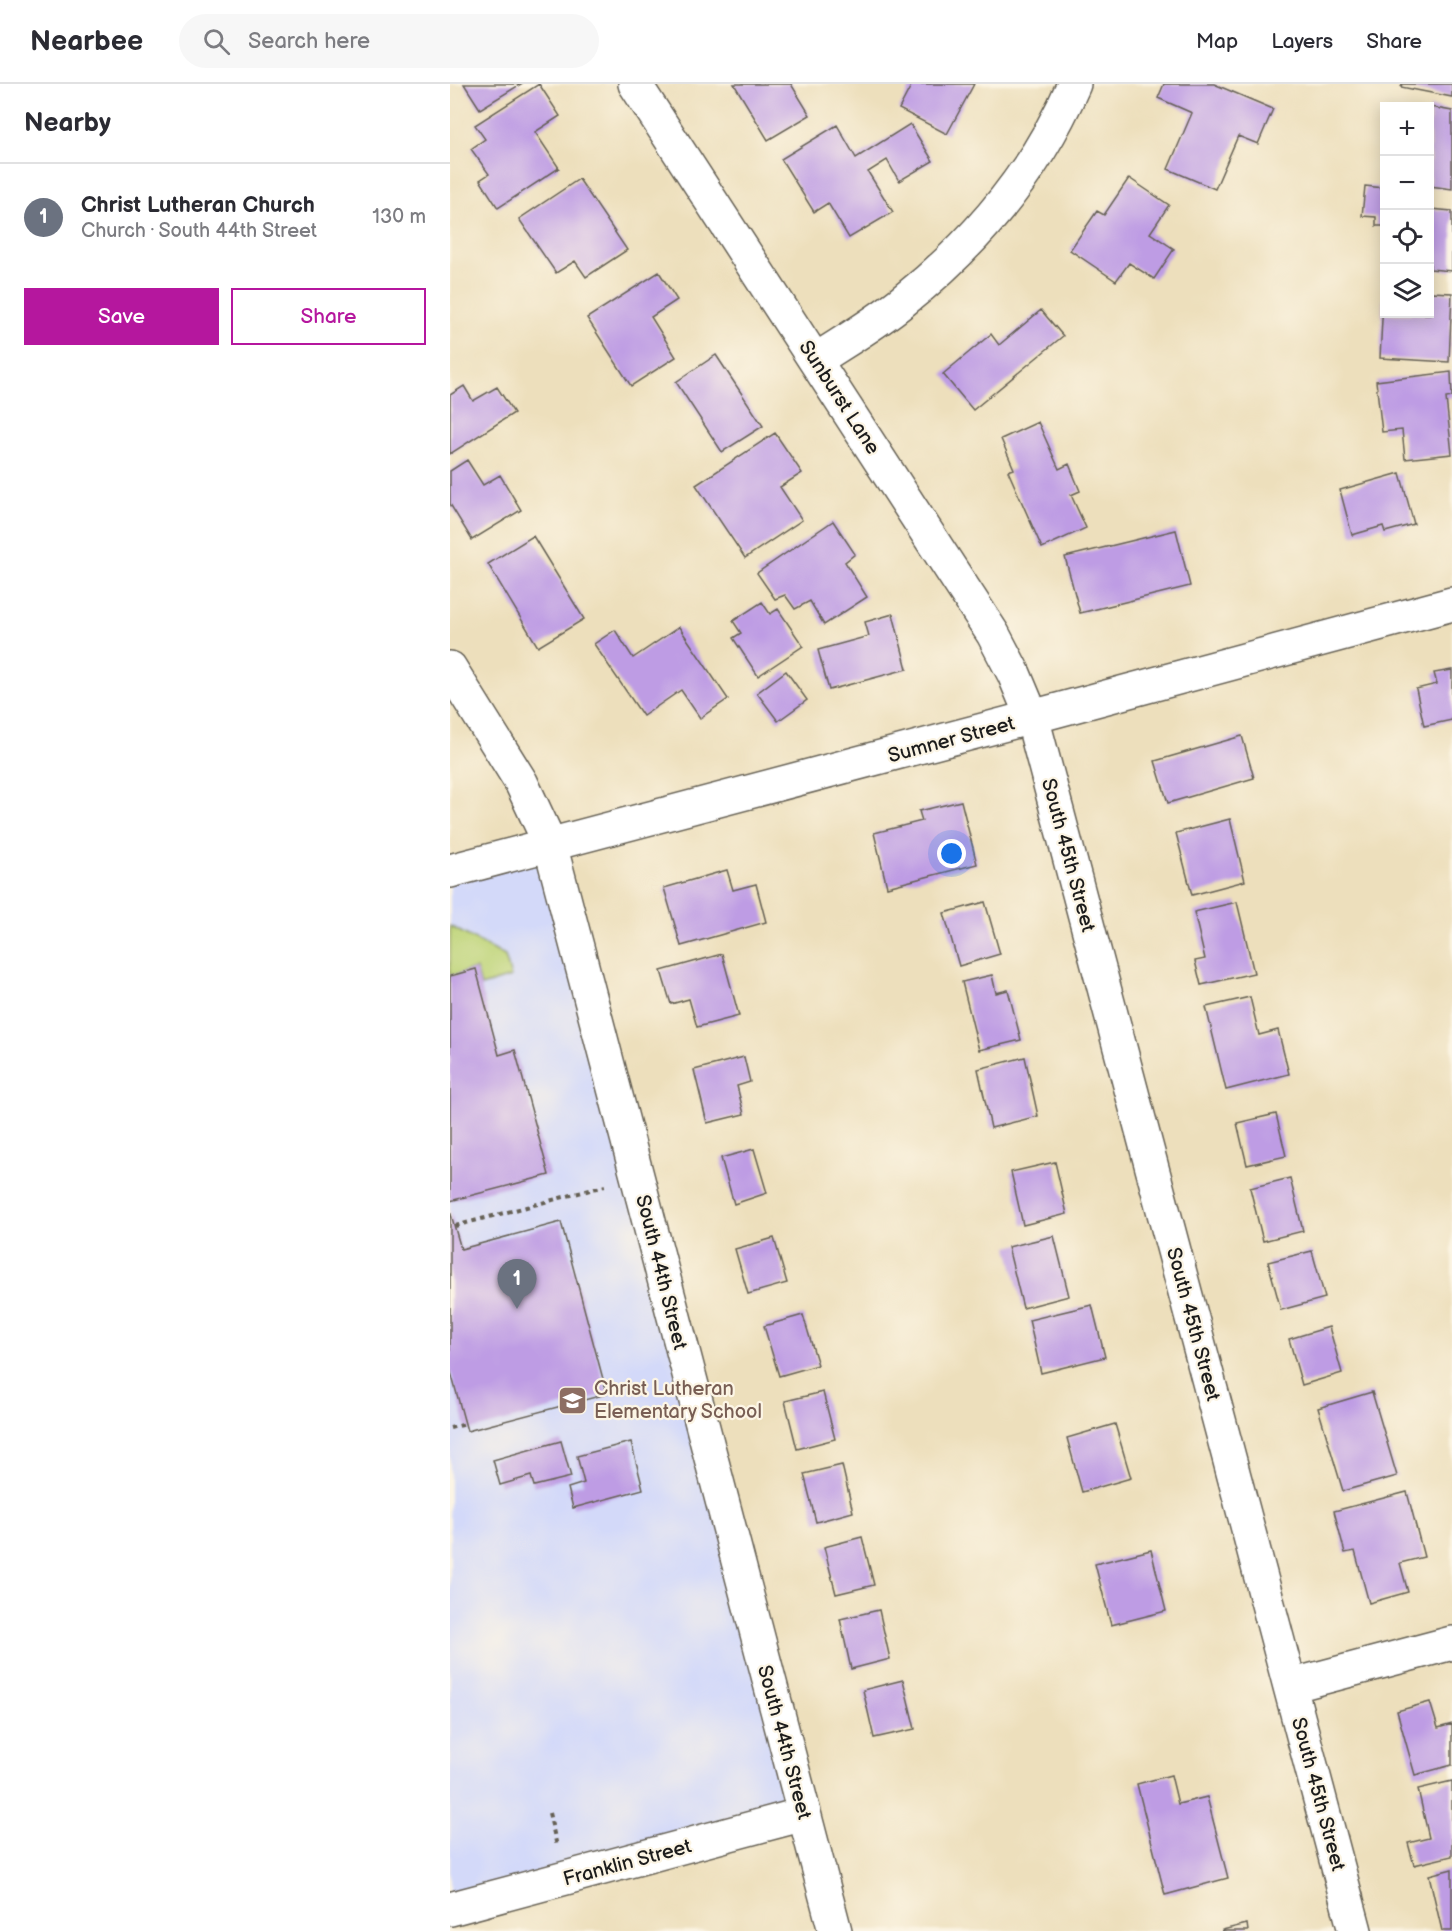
<!DOCTYPE html>
<meta charset="utf-8">
<style>
:root{--surface:#fff;--page:#f7f7f7;--text:#2b2b33;--muted:#7c7c81;--line:#e1e1e2;--accent:#b5179e}
body{margin:0;font-family:"Balsamiq Sans",sans-serif;background:var(--page);color:var(--text)}
.controls{position:absolute;right:18px;top:18px;display:grid;overflow:hidden;border-radius:0px;box-shadow:0 3px 15px #0003}
.controls button{width:54px;height:54px;display:grid;place-items:center;padding:0;border:0;border-bottom:2px solid var(--line);background:var(--surface);color:var(--text);font:30px sans-serif}
.you{position:absolute;left:502px;top:770px;width:21px;height:21px;margin:-15px;border:4px solid #fff;border-radius:50%;background:#1a73e8;box-shadow:0 0 0 9px #1a73e833}
.badge{display:grid;place-items:center;width:39px;height:39px;border-radius:50%;background:var(--accent);color:#fff;font-size:20px;font-weight:700}
.pin{position:absolute;translate:-50% -50px;filter:drop-shadow(0 2px 3px #0008)}
.pin::after{content:'';position:absolute;top:32px;width:21px;height:18px;background:inherit;clip-path:polygon(0 0,100% 0,50% 100%)}
.list{margin:0;padding:0;list-style:none}
h2{display:flex;justify-content:space-between;align-items:center;height:78px;margin:0;padding:0 24px;font-size:26px}
h2 small{font-size:20px;font-weight:400;color:var(--muted)}
.list li{display:grid;grid-template-columns:39px 1fr auto;gap:18px;align-items:center;box-sizing:border-box;height:108px;padding:0 24px;border-top:2px solid var(--line)}
.list b{display:block;font-size:22px;white-space:nowrap}
.list p{margin:0;font-size:20px;white-space:nowrap;color:var(--muted)}
.list em{font-size:20px;font-style:normal;color:var(--muted)}
.actions{display:flex;gap:12px;padding:18px 24px}
.actions a{flex:1;padding:14px 0;border:2px solid var(--accent);border-radius:0px;text-align:center;font-size:21px;color:var(--accent)}
.actions .main{background:var(--accent);color:#fff}
.icon{flex:none;width:33px;height:33px;fill:none;stroke:currentColor;stroke-width:2;stroke-linecap:round;stroke-linejoin:round}
.map{position:relative;flex:none;width:1002px;height:1847px;overflow:hidden}
header{display:flex;align-items:center;gap:36px;box-sizing:border-box;height:84px;padding:0 30px;background:var(--surface);border-bottom:2px solid var(--line)}
header strong{font-size:28px}
nav{display:flex;gap:33px;margin-inline-start:auto;font-size:21px}
.search{width:420px;height:54px;background:var(--page);display:flex;align-items:center;gap:15px;box-sizing:border-box;padding:0 21px;border-radius:33px;color:var(--muted);font-size:22px}
main{display:flex}
aside{flex:1;background:var(--surface)}
.map>svg:first-child{display:block}
</style>
<header>
<strong>Nearbee</strong>
<div class="search"><svg class="icon" aria-label="search" viewBox="0 0 24 24"><circle cx="10" cy="10" r="6"/><path d="M15 15l6 6"/></svg>Search here</div>
<nav><a>Map</a><a>Layers</a><a>Share</a></nav>
</header>
<main>
<aside>
<h2>Nearby<small></small></h2>
<ul class="list">
<li><span class="badge" style="background:#6b7280">1</span><div><b>Christ Lutheran Church</b><p>Church · South 44th Street</p></div><em>130 m</em></li>
</ul>
<div class="actions"><a class="main">Save</a><a>Share</a></div>
</aside>
<div class="map">
<svg width="1002" height="1847" viewBox="0 0 1002 1847">
<rect width="100%" height="100%" fill="#fcf5e5"/>
<filter id="ink" filterUnits="userSpaceOnUse"><feTurbulence type="fractalNoise" baseFrequency=".0167" numOctaves="2"/><feDisplacementMap in="SourceGraphic" scale="12" xChannelSelector="R" yChannelSelector="G"/><feConvolveMatrix kernelMatrix="1 2 1 2 8 2 1 2 1" color-interpolation-filters="sRGB"/></filter>
<filter id="wash" filterUnits="userSpaceOnUse"><feTurbulence type="fractalNoise" baseFrequency=".008" numOctaves="4" result="noise"/><feDisplacementMap in="SourceGraphic" scale="24" xChannelSelector="R" yChannelSelector="G"/><feGaussianBlur stdDeviation="1.35" result="paint"/><feColorMatrix in="noise" values="0 0 0 0 0 0 0 0 0 0 0 0 0 0 0 0 0 1.4 0 .05"/><feComposite in="paint" operator="in"/></filter>
<g filter="url(#wash)">
<rect width="100%" height="100%" fill="#eddfbc"/>
<path fill="#d3d9f9" d="M100 760 354 1730 0 1825V787Z"/>
<path fill="#bed478" stroke="#6d784a" stroke-width="1.5" d="M0 842 55 872 61 893 31 902 26 885 0 892Z"/>
<g id="blocks">
<path fill="#be9ce4" d="M14 0H71L30 25Z
M89 0 110 32 85 48 109 84 48 124 30 96 39 90 21 65 35 55 25 41Z
M284 0H341L360 31 318 56Z
M462 0H524L497 50 449 25Z
M714 0H764L823 25 808 60 788 52 765 105 718 85 742 29 708 14Z
M952 0H1002V13L951 3Z
M980 23 1002 27V105L980 102Z
M460 40 483 77 449 97 437 76 418 88 443 128 399 154 378 119 364 128 331 75 387 41 406 74Z
M679 94 719 121 700 149 724 165 704 195 679 179 666 197 620 166 647 127 654 131Z
M129 95 177 166 136 193 125 177 106 189 69 135Z
M915 102 934 104V142H926V133L912 132Z
M980 125 1002 127V187L980 185Z
M209 188 227 216 201 233 226 273 181 302 137 234Z
M980 208 1002 209 999 278 930 274 933 216H934V230H980Z
M591 226 613 252 523 326 493 290 541 250 549 261Z
M266 271 313 342 272 368 226 298Z
M1001 288 1002 313 996 314 1002 370 955 375 952 346 932 348 926 297Z
M14 302 23 317 47 303 64 329 0 370V311Z
M588 338 609 385 619 380 630 407 621 411 636 444 592 464 558 387 564 385 551 355Z
M325 349 352 389 330 403 352 436 295 474 246 401Z
M17 376 33 401 50 391 71 426 22 456 0 420V387Z
M950 389 964 440 935 448 933 442 902 451 890 406Z
M383 437 405 470 395 478 417 513 374 541 360 517 345 525 335 511 325 515 307 489Z
M726 446 740 502 630 529 615 473Z
M83 452 134 535 88 563 38 480Z
M312 518 320 530 328 525 353 562 308 592 283 554 291 549 283 537Z
M443 530 457 585 379 606 368 566 419 552 415 538Z
M229 543 278 615 250 634 231 606 193 632 144 560 165 546 183 574Z
M1002 586V636L974 642 966 605 987 600 984 589Z
M336 587 357 616 328 637 307 609Z
M792 652 804 694 718 719 705 677Z
M511 717 527 780 437 803 424 749 472 737 469 727Z
M780 735 795 797 742 811 726 749Z
M277 786 283 806 306 800 316 838 231 862 214 804Z
M535 818 550 870 509 882 494 829Z
M787 818 804 889 751 901 745 877 755 875 744 828Z
M272 870 289 932 247 943 239 915 221 920 211 887Z
M26 885 49 971 65 966 99 1091 0 1117V892Z
M542 891 546 909 558 906 571 956 529 966 512 898Z
M800 913 809 951 828 946 839 990 776 1006 756 923Z
M294 973 300 998 287 1002 294 1030 257 1039 244 986Z
M575 973 588 1032 541 1044 528 985Z
M826 1030 836 1072 797 1081 787 1039Z
M304 1065 317 1109 284 1120 271 1074Z
M605 1078 617 1130 573 1141 561 1088Z
M840 1094 853 1147 813 1157 800 1104Z
M0 1127 11 1165 111 1138 157 1310 17 1347 0 1285Z
M604 1152 619 1212 573 1224 558 1163Z
M324 1154 337 1199 298 1210 285 1165Z
M862 1167 875 1214 831 1226 818 1178Z
M642 1221 655 1273 591 1289 579 1236Z
M353 1231 368 1281 329 1292 314 1242Z
M879 1243 892 1289 852 1301 839 1255Z
M373 1308 385 1355 347 1365 335 1317Z
M922 1308 947 1392 893 1407 868 1324Z
M665 1340 681 1394 632 1408 617 1354Z
M111 1357 121 1393 84 1402 81 1392 50 1401 43 1376Z
M181 1358 193 1405 123 1424 118 1404 134 1399 127 1372Z
M392 1381 403 1428 366 1438 354 1390Z
M957 1408 974 1473 950 1479 958 1508 919 1519 905 1467 895 1469 884 1427Z
M412 1453 424 1501 386 1510 374 1463Z
M701 1466 716 1527 661 1541 645 1480Z
M429 1526 440 1575 401 1585 390 1535Z
M453 1596 465 1645 424 1654 413 1606Z
M980 1618 988 1644 1002 1640V1681L965 1691 947 1627Z
M721 1691 728 1720 757 1713 778 1794 715 1811 687 1700Z
M1002 1697V1772L964 1781 958 1759 979 1754 968 1705Z
M1002 1785V1847H992L979 1791Z
M797 1840 798 1847H772V1846Z"/>
</g>
</g>
<g filter="url(#ink)">
<use href="#blocks" fill-opacity="0" stroke="#656054" stroke-width="1.5"/>
<g fill="none" stroke-linecap="round" stroke-linejoin="round">
<defs>
<path id="minor" d="M185 0 543 550 564 590 582 633 905 1847
M366 276C395 257 426 239 453 217 526 159 587 86 624 0
M0 584 71 698 100 760 385 1847
M840 1602 1002 1559
M0 1825 354 1730"/>
<path id="tertiary" d="M0 787 582 633 1002 520"/>
</defs>
<use href="#minor" stroke="#656054" stroke-width="36"/>
<use href="#tertiary" stroke="#656054" stroke-width="36"/>
<path stroke="#656054" stroke-width="4" stroke-dasharray="4.5 4.5" stroke-linecap="butt" d="M5 1142 155 1102
M0 1291H2
M0 1344 16 1340
M99 1729 107 1762"/>
<use href="#minor" stroke="#fff" stroke-width="33"/>
<use href="#tertiary" stroke="#fff" stroke-width="33"/>
</g>
</g>
<defs>
<symbol id="school-square" viewBox="-11 -11 22 22"><rect x="-9" y="-9" width="18" height="18" rx="4" fill="#8d6e63" stroke="#fcf5e5"/><path d="M0-5L7-2L0 1L-7-2ZM-4 1L0 2.5L4 1V4Q0 6-4 4Z" fill="#fff"/></symbol>
</defs>
<g fill-rule="evenodd">
<use href="#school-square" x="106" y="1300" width="33" height="33"/>
</g>
<g text-anchor="middle" stroke-width="4.5" stroke-linejoin="round" paint-order="stroke">
<g font-size="20" fill="#1c1c1c" stroke="#fcf5e5">
<text transform="translate(390 313) rotate(57)" y="7">Sunburst Lane</text>
<text transform="translate(501 655) rotate(-15)" y="7">Sumner Street</text>
<text transform="translate(619 771) rotate(75)" y="7">South 45th Street</text>
<text transform="translate(212 1188) rotate(76)" y="7">South 44th Street</text>
<text transform="translate(744 1240) rotate(75)" y="7">South 45th Street</text>
<text transform="translate(335 1658) rotate(75)" y="7">South 44th Street</text>
<text transform="translate(869 1710) rotate(75)" y="7">South 45th Street</text>
<text transform="translate(177 1778) rotate(-15)" y="7">Franklin Street</text>
</g>
<g font-size="20" fill="#785e54" stroke="#fcf5e5" text-anchor="start">
<text x="144" y="1311">Christ Lutheran<tspan x="144" dy="23">Elementary School</tspan></text>
</g>
</g>
</svg>
<div class="controls">
<button>+</button>
<button>−</button>
<button><svg class="icon" aria-label="locate" viewBox="0 0 24 24"><circle cx="12" cy="12" r="6"/><path d="M12 2v4M12 18v4M2 12h4M18 12h4"/></svg></button>
<button><svg class="icon" aria-label="layers" viewBox="0 0 24 24"><path d="M12 4l9 5-9 5-9-5zM3 14l9 5 9-5"/></svg></button>
</div>
<div class="you"></div>
<div class="pin badge" style="left:67px;top:1225px;background:#6b7280">1</div>
</div>
</main>
